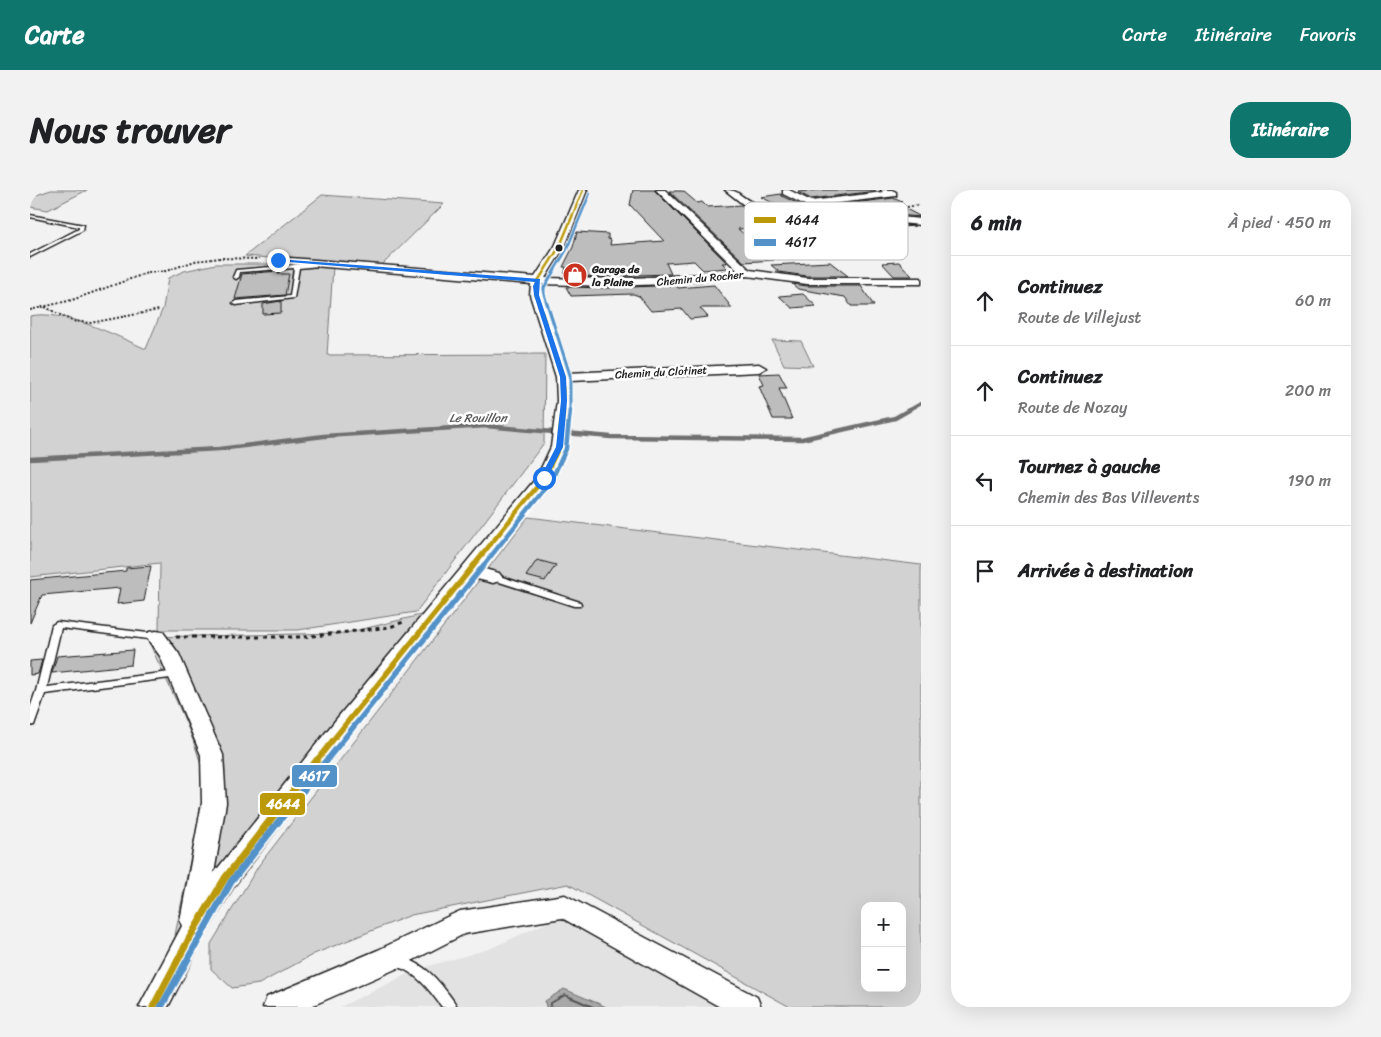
<!DOCTYPE html>
<html lang="fr">
<meta charset="utf-8">
<style>
:root{--surface:#fff;--page:#f2f2f2;--text:#202124;--muted:#757577;--line:#e0e0e0;--accent:#0f766e}
body{margin:0;font-family:Sriracha,sans-serif;background:var(--page);color:var(--text)}
.controls{position:absolute;right:15px;bottom:15px;display:grid;overflow:hidden;border-radius:10px;box-shadow:0 5px 20px #0002}
.controls button{width:45px;height:45px;display:grid;place-items:center;padding:0;border:0;border-bottom:1px solid var(--line);background:var(--surface);color:var(--text);font:25px sans-serif}
.stop{position:absolute;width:15px;height:15px;margin:-11px;border:4px solid #1a73e8;border-radius:50%;background:#fff}
.stop.end{background:#1a73e8;border-color:#fff;box-shadow:0 1px 5px #0008}
.list{margin:0;padding:0;list-style:none}
h2{display:flex;justify-content:space-between;align-items:center;height:65px;margin:0;padding:0 20px;font-size:21px}
h2 small{font-size:16px;font-weight:400;color:var(--muted)}
.list li{display:grid;grid-template-columns:32px 1fr auto;gap:15px;align-items:center;box-sizing:border-box;height:90px;padding:0 20px;border-top:1px solid var(--line)}
.list b{display:block;font-size:19px;white-space:nowrap}
.list p{margin:0;font-size:16px;white-space:nowrap;color:var(--muted)}
.list em{font-size:16px;font-style:normal;color:var(--muted)}
.icon{flex:none;width:28px;height:28px;fill:none;stroke:currentColor;stroke-width:2;stroke-linecap:round;stroke-linejoin:round}
.map{position:relative;flex:none;width:891px;height:817px;overflow:hidden;border-radius:20px}
header{display:flex;align-items:center;gap:30px;box-sizing:border-box;height:70px;padding:0 25px;background:var(--accent);color:#fff}
header strong{font-size:24px}
nav{display:flex;gap:28px;margin-inline-start:auto;font-size:18px}
.intro{display:flex;align-items:center;justify-content:space-between;box-sizing:border-box;height:120px;padding:0 30px}
h1{margin:0;font-size:35px}
.button{padding:12px 22px;border-radius:20px;background:var(--accent);color:#fff;font-size:18px;font-weight:700}
main{display:flex;gap:30px;padding:0 30px}
aside{flex:1;background:var(--surface);border-radius:20px;box-shadow:0 5px 20px #0002}
.map>svg:first-child{display:block}
</style>
<header>
<strong>Carte</strong>
<nav><a>Carte</a><a>Itinéraire</a><a>Favoris</a></nav>
</header>
<div class="intro"><h1>Nous trouver</h1><a class="button">Itinéraire</a></div>
<main>
<div class="map">
<svg width="891" height="817" viewBox="0 0 891 817">
<rect width="100%" height="100%" fill="#f2f2f2"/>
<filter id="ink" filterUnits="userSpaceOnUse"><feTurbulence type="fractalNoise" baseFrequency=".02" numOctaves="2"/><feDisplacementMap in="SourceGraphic" scale="10" xChannelSelector="R" yChannelSelector="G"/><feConvolveMatrix kernelMatrix="1 2 1 2 8 2 1 2 1" color-interpolation-filters="sRGB"/></filter>
<g filter="url(#ink)">
<path fill="#e2e2e2" d="M529 727 694 817H310L388 779 459 759Z"/>
<path fill="#d2d2d2" stroke="#777" fill-rule="evenodd" d="M21 0H57L18 20 0 17V7Z
M292 5 414 14 350 77 215 66Z
M186 74H272V78L303 77 297 165 515 164 514 253 386 422 268 440H129L130 373 0 387V126C33 119 85 145 116 159L133 118 138 88 154 81Z
M742 150 771 151 783 176 754 175Z
M498 327 891 375V817H760L538 694 381 725 284 764 229 794 202 798 181 779V754L229 675ZM835 716H872V798H835Z
M399 423 200 677 145 745 175 596C170 551 135 491 117 447L316 443Z"/>
<path fill="#a8a8a8" stroke="#707070" d="M534 799 572 815 576 817H516L515 811Z"/>
<g fill="none" stroke-linecap="round" stroke-linejoin="round">
<path stroke="#545454" stroke-width="2" d="M520 817 521 813 535 805 563 817"/>
<path stroke="#707070" stroke-width="3" d="M877 221 891 213"/>
<path stroke="#707070" stroke-width="4.5" d="M0 269 189 259 294 246 456 236 581 247 772 249 865 228 879 220"/>
</g>
<path fill="#bdbdbd" stroke="#1c1c1c" d="M603 0H624L697 73H692L697 78 673 80 664 71 636 73 641 84 534 87 536 77H533L543 57 547 42 578 44V49L581 50 580 55 634 51 600 15Z
M790 0H844L846 1 781 9 768 2Z
M639 1H653L667 13 672 12 677 17 712 15 734 22 885 36 871 37 874 39 758 43 753 38 745 37 708 39 744 70 714 72Z
M751 4 752 6 772 16 740 14H745L731 7Z
M863 8 872 12 865 13 891 27 786 18Z
M800 72 818 86H777L749 82 741 75Z
M869 72 882 86H864L852 73Z
M249 81 248 84H259L255 105 205 109 212 84Z
M762 94 777 96H831L844 116H821L815 107 768 99Z
M647 95 648 98 684 95 702 118H670L678 127 660 129 652 119 621 121 609 106 603 104 541 106 536 97 579 98Z
M773 104 786 116 762 118 749 106Z
M251 111V123L233 124V114Z
M749 183 757 198H749L762 229H743L729 196 734 195 729 184Z
M507 370 526 375 515 391 496 386Z
M121 376 114 411 87 414 90 398 12 405 0 433V390L96 381V378Z
M103 460 101 475 22 483 27 466Z
M12 470 8 484 0 485V471Z"/>
<g fill="none" stroke-linecap="round" stroke-linejoin="round">
<defs>
<path id="service" d="M0 25 54 35 53 40 0 67V64L49 39V37L0 27Z
M286 73 289 75 288 76 269 78 264 108 206 115 203 113 206 111 260 106 264 78 210 82 209 87 206 89 203 87 206 80Z
M463 384 550 412 551 414 550 416H544L460 389 459 387 460 385Z
M27 432 126 444 131 447 126 450 31 438 17 497 148 481 151 482 153 484 151 486 148 487 15 504 5 532 4 535 0 536V518L6 501 22 435Z
M366 765C388 771 402 782 416 801 420 806 424 811 427 817H412C402 804 392 789 377 781 372 778 367 777 361 775L360 771 361 767Z"/>
<path id="minor" d="M549 0H557L535 56 515 88C580 90 644 87 708 81L626 0H635L720 80 777 88H891V94H777L717 86 637 94 579 96 512 94V105L538 183 729 174 736 178 729 182 540 191C541 212 541 235 537 256 529 290 474 349 451 378L469 383 472 387 469 391 463 393 443 388 324 539 204 696 169 756 138 817H109L152 736 150 731 172 613 171 565 130 466 116 447 119 442 126 441 133 442 149 464 193 565 196 613 184 683 308 527 507 287 521 257 527 211 526 187 500 105 501 94 247 73 242 70 247 67 505 87 525 56Z
M695 0C709 0 708 5 720 11 735 18 757 16 773 18L775 15 753 4V0H759L781 11 853 2 851 0H862L866 2V6L783 16 782 19 891 29V35L734 20 714 15Z
M535 705 727 807 731 817H690L532 728 434 744 368 778 279 817H233L237 807 348 760 421 725 430 721Z"/>
</defs>
<use href="#service" stroke="#1c1c1c" stroke-width="3"/>
<use href="#minor" stroke="#1c1c1c" stroke-width="3"/>
<path stroke="#1c1c1c" stroke-width="2" stroke-dasharray="2 2" stroke-linecap="butt" d="M869 18 891 15
M15 117 42 131 60 133 129 120
M0 120 42 110 117 83 136 81 165 71 190 68 229 69"/>
<path stroke="#1c1c1c" stroke-width="3" stroke-dasharray="4 4" stroke-linecap="butt" d="M146 447H274L360 437 376 431"/>
<use href="#service" fill="#fff" fill-rule="evenodd"/>
<use href="#minor" fill="#fff" fill-rule="evenodd"/>
<defs>
<path id="bus-1-far4" d="M507 98 508 91 530 56 553 0"/>
<path id="bus-1-far3" d="M507 97 506 105 533 187V221"/>
<path id="bus-1-far2" d="M443 376 514 288 529 257 533 220"/>
<path id="bus-1-far1" d="M286 571 444 375"/>
<path id="bus-1" d="M123 817 160 747 195 688 287 570"/>
<path id="bus-2-far4" d="M514 98 537 59 560 3"/>
<path id="bus-2-far3" d="M514 97V104L540 185V221"/>
<path id="bus-2-far2" d="M453 376 521 291 536 259 540 220"/>
<path id="bus-2-far1" d="M296 571 454 375"/>
<path id="bus-2" d="M131 817 201 692 297 570"/>
</defs>
<use href="#bus-1-far4" stroke="#fff" stroke-width="4.5"/>
<use href="#bus-1-far3" stroke="#fff" stroke-width="5.5"/>
<use href="#bus-1-far2" stroke="#fff" stroke-width="8"/>
<use href="#bus-1-far1" stroke="#fff" stroke-width="9"/>
<use href="#bus-1" stroke="#fff" stroke-width="11"/>
<use href="#bus-2-far4" stroke="#fff" stroke-width="4.5"/>
<use href="#bus-2-far3" stroke="#fff" stroke-width="5.5"/>
<use href="#bus-2-far2" stroke="#fff" stroke-width="8"/>
<use href="#bus-2-far1" stroke="#fff" stroke-width="9"/>
<use href="#bus-2" stroke="#fff" stroke-width="11"/>
<use href="#bus-1-far4" stroke="#bb9908" stroke-width="2.5"/>
<use href="#bus-1-far3" stroke="#bb9908" stroke-width="3"/>
<use href="#bus-1-far2" stroke="#bb9908" stroke-width="4.5"/>
<use href="#bus-1-far1" stroke="#bb9908" stroke-width="5.5"/>
<use href="#bus-1" stroke="#bb9908" stroke-width="7"/>
<use href="#bus-2-far4" stroke="#5292c9" stroke-width="2.5"/>
<use href="#bus-2-far3" stroke="#5292c9" stroke-width="3"/>
<use href="#bus-2-far2" stroke="#5292c9" stroke-width="4.5"/>
<use href="#bus-2-far1" stroke="#5292c9" stroke-width="5.5"/>
<use href="#bus-2" stroke="#5292c9" stroke-width="7"/>
</g>
</g>
<path fill="#1a73e8" d="M248 69 510 89 509 105 536 187 537 211 533 257 516 290 510 288 526 257 531 211 530 187 504 105 503 96 505 92 246 71Z"/>
<defs>
<symbol id="shop-disc" viewBox="-11 -11 22 22"><circle r="9.5" fill="#c8321e" stroke="#fff"/><path d="M-5-2.5h2.3a2.7 3.5 0 0 1 5.4 0H5L5.5 6h-11ZM-1.5-2.5h3a1.5 2.3 0 0 0-3 0Z" fill="#fff"/></symbol>
</defs>
<g fill-rule="evenodd">
<use href="#shop-disc" x="531" y="71" width="28" height="28"/>
</g>
<circle fill="#1c1c1c" stroke="#fff" stroke-width="2" cx="529" cy="58" r="4.5"/>
<g text-anchor="middle" stroke-width="5" stroke-linejoin="round" paint-order="stroke">
<g font-size="11" font-weight="bold" fill="#1c1c1c" stroke="#fff" text-anchor="start">
<text x="562" y="83">Garage de<tspan x="562" dy="13">la Plaine</tspan></text>
</g>
<g font-size="11" fill="#1c1c1c" stroke="#fff">
<text transform="translate(670 88) rotate(-5)" y="4">Chemin du Rocher</text>
<text transform="translate(631 182) rotate(-3)" y="4">Chemin du Clotinet</text>
</g>
<g font-size="12" font-style="italic" fill="#5b5b5b" stroke="#fff">
<text x="448" y="232">Le Rouillon</text>
</g>
</g>
<rect x="714" y="12" width="164" height="58" rx="8" fill="#fff" stroke="#bbb" stroke-width="1"/>
<rect x="724" y="27" width="22" height="6" fill="#bb9908"/>
<rect x="724" y="49" width="22" height="7" fill="#5292c9"/>
<g font-size="14" fill="#1c1c1c">
<text x="755" y="35">4644</text>
<text x="755" y="57">4617</text>
</g>
<g stroke="#fff" stroke-width="2">
<rect x="261" y="574" width="47" height="24" rx="5" fill="#5292c9"/>
<rect x="229" y="602" width="47" height="24" rx="5" fill="#bb9908"/>
</g>
<g font-size="14" text-anchor="middle" font-weight="bold" fill="#fff">
<text x="284" y="591">4617</text>
<text x="253" y="619">4644</text>
</g>
</svg>
<div class="controls">
<button>+</button>
<button>−</button>
</div>
<div class="stop" style="left:514px;top:288px"></div>
<div class="stop end" style="left:248px;top:70px"></div>
</div>
<aside>
<h2>6 min<small>À pied · 450 m</small></h2>
<ul class="list">
<li><svg class="icon" aria-label="ahead" viewBox="0 0 24 24"><path d="M12 20V5M6 11l6-6 6 6"/></svg><div><b>Continuez</b><p>Route de Villejust</p></div><em>60 m</em></li>
<li><svg class="icon" aria-label="ahead" viewBox="0 0 24 24"><path d="M12 20V5M6 11l6-6 6 6"/></svg><div><b>Continuez</b><p>Route de Nozay</p></div><em>200 m</em></li>
<li><svg class="icon" aria-label="left" viewBox="0 0 24 24"><path d="M17 20v-9H6M10 6l-5 5 5 5"/></svg><div><b>Tournez à gauche</b><p>Chemin des Bas Villevents</p></div><em>190 m</em></li>
<li><svg class="icon" aria-label="arrive" viewBox="0 0 24 24"><path d="M6 21V4h12l-3 4 3 4H6"/></svg><div><b>Arrivée à destination</b></div></li>
</ul>
</aside>
</main>
